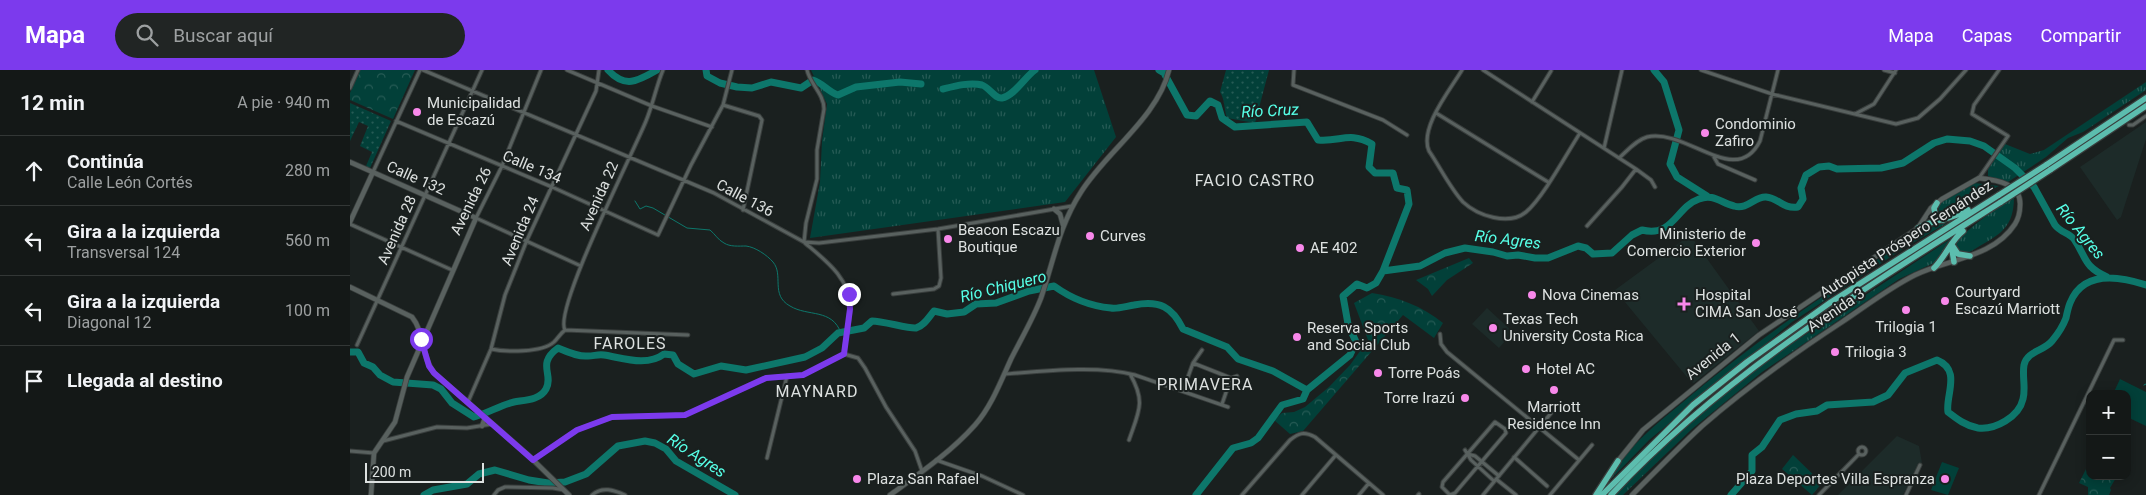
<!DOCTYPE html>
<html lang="es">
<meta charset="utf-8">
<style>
:root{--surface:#141817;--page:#212524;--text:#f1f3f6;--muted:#9da0a1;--line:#333736;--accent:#7c3aed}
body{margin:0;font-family:Roboto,sans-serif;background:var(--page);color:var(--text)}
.controls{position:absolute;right:15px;bottom:15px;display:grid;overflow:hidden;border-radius:10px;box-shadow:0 2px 12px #0003}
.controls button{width:45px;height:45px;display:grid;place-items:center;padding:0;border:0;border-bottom:1px solid var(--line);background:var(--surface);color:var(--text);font:25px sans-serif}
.scale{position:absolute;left:15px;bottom:12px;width:119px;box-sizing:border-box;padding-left:5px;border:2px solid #dde1e0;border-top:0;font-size:14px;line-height:18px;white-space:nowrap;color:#dde1e0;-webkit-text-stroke:4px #1a201f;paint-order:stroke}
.stop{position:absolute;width:15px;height:15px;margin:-11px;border:4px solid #7c3aed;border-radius:50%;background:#fff}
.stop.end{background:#7c3aed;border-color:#fff;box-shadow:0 1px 5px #0008}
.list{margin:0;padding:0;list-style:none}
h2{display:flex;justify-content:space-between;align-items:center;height:65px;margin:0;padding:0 20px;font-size:21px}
h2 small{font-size:16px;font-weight:400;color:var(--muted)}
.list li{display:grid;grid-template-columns:32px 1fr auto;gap:15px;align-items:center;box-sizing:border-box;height:70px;padding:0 20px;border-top:1px solid var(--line)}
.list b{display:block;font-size:19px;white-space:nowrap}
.list p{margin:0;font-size:16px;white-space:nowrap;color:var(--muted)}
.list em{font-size:16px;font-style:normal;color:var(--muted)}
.icon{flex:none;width:28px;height:28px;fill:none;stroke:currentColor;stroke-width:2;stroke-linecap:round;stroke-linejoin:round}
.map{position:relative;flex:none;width:1796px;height:425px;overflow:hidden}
header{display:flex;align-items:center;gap:30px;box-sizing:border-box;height:70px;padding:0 25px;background:var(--accent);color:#fff}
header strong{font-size:24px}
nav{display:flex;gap:28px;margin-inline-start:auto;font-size:18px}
.search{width:350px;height:45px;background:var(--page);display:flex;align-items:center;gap:12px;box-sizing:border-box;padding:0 18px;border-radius:28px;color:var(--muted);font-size:19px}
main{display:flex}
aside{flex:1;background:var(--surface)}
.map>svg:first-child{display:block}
</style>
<header>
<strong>Mapa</strong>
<div class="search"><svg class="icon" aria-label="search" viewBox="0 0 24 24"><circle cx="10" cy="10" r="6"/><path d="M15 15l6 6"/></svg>Buscar aquí</div>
<nav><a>Mapa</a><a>Capas</a><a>Compartir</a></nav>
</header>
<main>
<aside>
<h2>12 min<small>A pie · 940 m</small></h2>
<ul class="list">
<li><svg class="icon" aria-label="ahead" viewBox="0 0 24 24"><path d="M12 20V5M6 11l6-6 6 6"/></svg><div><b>Continúa</b><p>Calle León Cortés</p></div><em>280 m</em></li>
<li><svg class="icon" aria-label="left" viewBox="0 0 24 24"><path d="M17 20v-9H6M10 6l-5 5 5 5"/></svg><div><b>Gira a la izquierda</b><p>Transversal 124</p></div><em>560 m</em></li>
<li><svg class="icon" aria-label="left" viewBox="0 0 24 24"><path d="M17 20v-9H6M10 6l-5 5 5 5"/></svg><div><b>Gira a la izquierda</b><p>Diagonal 12</p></div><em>100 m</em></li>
<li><svg class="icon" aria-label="arrive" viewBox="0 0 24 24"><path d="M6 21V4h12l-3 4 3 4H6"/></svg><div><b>Llegada al destino</b></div></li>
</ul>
</aside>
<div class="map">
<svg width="1796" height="425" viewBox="0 0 1796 425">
<defs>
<pattern id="grass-tufts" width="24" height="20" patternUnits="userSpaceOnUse" patternTransform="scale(1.25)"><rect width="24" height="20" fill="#024039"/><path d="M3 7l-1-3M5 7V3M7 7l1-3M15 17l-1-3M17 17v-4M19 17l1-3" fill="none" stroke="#265b55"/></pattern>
<pattern id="park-crowns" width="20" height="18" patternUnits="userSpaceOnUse" patternTransform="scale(1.25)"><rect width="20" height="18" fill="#024039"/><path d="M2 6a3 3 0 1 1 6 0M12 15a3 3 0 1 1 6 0" fill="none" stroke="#265b55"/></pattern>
<pattern id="garden-dots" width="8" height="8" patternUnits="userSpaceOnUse" patternTransform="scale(1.25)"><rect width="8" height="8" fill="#024039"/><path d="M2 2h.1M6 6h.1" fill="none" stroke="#265b55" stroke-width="1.8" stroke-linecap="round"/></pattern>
</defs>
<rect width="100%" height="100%" fill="#1a201f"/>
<path fill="#1d2b29" d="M1796 52V69L1771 147 1767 150 1730 97Z
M1340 165 1409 261 1344 313 1341 312 1265 220Z
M1137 238 1163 262 1149 278 1122 254Z
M1547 366 1569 376 1572 393H1569L1553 425H1488Z"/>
<path fill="url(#grass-tufts)" d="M461 0H744L766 67 715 132 460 168 470 112 472 71 477 34Z
M1796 12V20L1733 62 1718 68 1696 87 1658 112 1655 113 1638 106V99L1655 74 1680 84 1694 80Z
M1624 113 1649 116 1620 130 1597 145 1589 142 1588 136C1597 125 1611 118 1624 113Z
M1664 127C1664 164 1643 166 1617 184L1609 183 1604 176C1607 166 1653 133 1664 127Z
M1597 153 1554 178 1442 252 1299 370 1261 409C1278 374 1311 351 1339 327 1410 267 1487 216 1565 165L1587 155Z
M1599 170 1600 171 1586 192 1549 209 1412 302 1342 359 1273 425H1263L1322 368 1399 302Z"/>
<path fill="url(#park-crowns)" d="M10 0H65L43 49 0 30V23Z
M1119 188 1123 193 1097 210 1082 226 1078 219 1066 210Z
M1022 223C1048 227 1072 236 1093 253L1084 268 1053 245 953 361 940 364 924 350 932 343 944 342 955 337 979 317 1000 295 1018 270 1004 233Z
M1443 385 1472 413 1462 425 1432 399Z
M1740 391V406H1767L1760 418 1761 420 1759 425H1738V417L1729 413Z"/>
<path fill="url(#garden-dots)" d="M876 0H919L905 53 877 48C874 39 875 30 870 22Z
M0 33 41 51 20 98 16 96 22 82 10 76 18 56 9 52 0 71Z"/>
<path fill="#024039" d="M1770 309 1796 322V356L1777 347V324H1763Z
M1592 392 1609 398 1598 425 1581 420Z"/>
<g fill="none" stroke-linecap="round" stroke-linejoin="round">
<path stroke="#0d776b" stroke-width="1" d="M285 131 290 139 296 136 303 138 337 158 360 160C365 164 368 170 374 173 380 177 389 176 396 176 405 177 417 185 423 192 434 205 420 225 440 236 458 247 482 238 491 263
M1794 315 1796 314"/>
<path stroke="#0d776b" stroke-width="7" d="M258 0C275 19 288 11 307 0
M356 0 357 6 370 13 387 17 402 18 421 12 451 18 463 10C473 13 478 22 488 25L506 17 550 12 571 14
M809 0 814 3 837 45 846 46 860 31 868 35 872 48 885 57 957 52 968 70C991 72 999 61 1022 74L1019 97 1025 103H1043L1047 118 1057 120 1059 134 1033 201
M1304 0 1314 12 1329 60 1320 94 1327 107 1357 126
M593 19C605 16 620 12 632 15 639 17 645 29 652 28 664 26 675 7 685 0
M0 282H8L14 293 23 297 30 305 43 312 83 315 91 319 102 333 124 347C138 343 151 335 164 332 175 330 190 330 196 319 204 304 186 294 208 278 218 282 228 287 238 286 244 286 248 284 254 285 273 288 297 297 314 284L323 285 328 294 344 304 371 296 396 300 455 287 472 278 488 263 514 258 522 251C533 251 559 259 566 258 574 256 579 247 584 241L597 244 614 242 626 234 646 233 679 221 704 216C722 229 739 236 761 238 768 239 777 236 784 235 810 230 822 237 833 259L877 277 888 289 923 301 957 320
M74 425 83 420 117 414 129 404 145 400 179 410 198 413 215 412 236 404 268 376 295 371 305 373 316 379 326 391 385 425
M846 425 883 378 901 373 908 368 932 335 953 329 957 320 1000 285 1006 272 998 254 993 226 1007 214 1017 218 1026 213 1033 201 1070 196 1095 183 1115 178 1143 182 1157 186 1168 185 1185 188H1198L1228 176 1236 178 1243 184 1262 183 1282 165 1292 160C1323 168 1326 137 1349 129 1363 123 1371 133 1384 136 1398 140 1405 126 1416 127 1429 128 1432 139 1448 137L1453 129 1451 118 1456 105 1469 97 1479 96 1487 99 1531 98 1553 93 1584 73 1597 69 1620 71 1634 76 1665 98 1684 117 1705 155C1710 162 1719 163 1724 169 1737 188 1733 196 1757 207
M1381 425 1402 401V385L1412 377 1430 350 1446 344 1467 341 1477 335 1523 332 1538 325 1555 303 1587 290C1612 300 1595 326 1598 342 1607 349 1616 356 1628 358 1645 360 1669 347 1673 329 1676 318 1672 306 1674 295 1677 281 1694 281 1702 271 1707 265 1713 256 1716 248 1717 243 1718 238 1720 233 1733 200 1769 206 1796 215"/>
<defs>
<path id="street" d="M73 0 364 123 454 172 469 173 588 159 722 136
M191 0 152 96 126 148 231 196
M217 0 302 36 362 57
M944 0 943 15 1033 50 1057 65
M1112 0C1100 20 1069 58 1079 81 1090 97 1100 118 1113 132 1128 146 1159 156 1176 142 1193 128 1217 83 1230 63
M1133 0 1286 99 1301 110 1305 117
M1351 0 1422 24 1546 54 1568 48 1590 29 1616 0
M1534 0 1545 3
M0 18 8 0
M1182 32 1201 1
M373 35 409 46 412 50 393 140
M1086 43 1198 112
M1505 44 1524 34 1546 0
M46 51 202 117 308 165 341 95 373 35 382 0
M1779 55H1783L1796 46
M1254 78 1272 0
M1364 87 1368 94 1405 110
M1269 88C1277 81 1286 70 1297 67 1337 58 1386 119 1410 71L1428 0
M23 102 70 0
M1629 108 1658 66 1622 44 1624 35 1649 0
M0 154 102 200
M1237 156 1272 117 1286 99
M454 172 456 153 467 109V80L474 39C474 24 460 14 457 0
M455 173C475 190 500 208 500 237 500 253 495 268 494 284
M543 224 584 219 589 216 591 208 588 159
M215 260C203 240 284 81 296 51 303 34 306 17 313 0
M215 260 338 265
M1090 264 1091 274 1097 282 1229 390
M7 275 132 0
M141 279C155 282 192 283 204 272 208 268 210 264 215 260
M494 284 508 288 515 298 536 337 565 381 572 401
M843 293 852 280
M655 304C694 301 748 295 785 305L878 337
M881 308 887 306
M833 321 843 293 881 308 872 334
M118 332 141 279 155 225 177 170 246 21 249 0
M1145 352 1155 359 1156 363 1105 423 1100 425 1092 417 1093 412Z
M779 370C789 341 796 332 780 304
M33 371 87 357 117 358 142 354
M1508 381a4 4 0 1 1 8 0a4 4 0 1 1-8 0Z
M1115 380 1121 390 1144 411
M0 381 24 383
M1118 384 1125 386 1149 406
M1164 387 1197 416
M417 388 437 306
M183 390 227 360 262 347 335 345 416 308 453 305 494 284
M586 390 632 406 673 425
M1146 409 1166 425
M144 425 148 420 155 417 203 418 214 420
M242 425C252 416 264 420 275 425
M892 425 940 370C949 363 954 361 965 367L1033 425
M952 425 985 386
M1009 425 1019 413
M1068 425 1069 424
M1133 425 1202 342
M1200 425 1242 375
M1469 425 1509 384
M1556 425 1570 395
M1689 425 1764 270H1773"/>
<path id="secondary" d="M0 92 126 148 57 307 45 352 24 383 21 425
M704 139 710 144 713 155
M0 152 23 102
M0 217 62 247C75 263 71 286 84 303L178 385 219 425
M132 356 135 348
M1268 391 1293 360 1409 265 1568 158 1581 138 1592 129 1629 108C1647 110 1672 114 1670 136 1670 143 1668 149 1665 154 1643 188 1597 189 1565 205 1539 218 1516 236 1492 252 1443 284 1396 318 1352 356 1328 378 1305 402 1282 425
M540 425C569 404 601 382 625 355 641 337 651 311 661 289 671 269 683 249 691 228 704 190 709 156 731 122 756 82 808 47 819 0"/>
<path id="highway" d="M1696 95 1796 28
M1700 100 1796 36
M1587 133 1584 138 1585 145 1593 150
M1568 158C1584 149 1602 150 1618 140
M1602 175 1608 184 1620 186
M1602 180 1604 192
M1584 198C1596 186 1601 170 1613 161
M1246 425 1268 391
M1252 425 1343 335 1397 292 1481 232 1649 125
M1261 425C1373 305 1513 219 1651 132"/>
</defs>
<use href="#street" stroke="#393e3d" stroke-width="5"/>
<use href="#secondary" stroke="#393e3d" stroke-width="6"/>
<use href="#highway" stroke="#393e3d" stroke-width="8"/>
<use href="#street" stroke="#59615f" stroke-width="3"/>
<use href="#secondary" stroke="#59615f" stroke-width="4.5"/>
<use href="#highway" stroke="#5cbdae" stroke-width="5.5"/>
<defs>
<path id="highway-bridge" d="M1649 125 1696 95
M1651 132 1700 100"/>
</defs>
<use href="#highway-bridge" stroke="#393e3d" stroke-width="8" stroke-linecap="butt"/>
<use href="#highway-bridge" stroke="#5cbdae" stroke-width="5.5"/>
</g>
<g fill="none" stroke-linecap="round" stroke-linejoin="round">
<path stroke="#7c3aed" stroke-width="6" d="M71 269 79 296 84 303 183 390 227 360 262 347 335 345 416 308 453 305 494 284 500 239 499 224"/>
</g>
<g fill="#f888ea" stroke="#1a201f" stroke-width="2">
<circle cx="67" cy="42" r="5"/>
<circle cx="1355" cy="63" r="5"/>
<circle cx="740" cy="166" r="5"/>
<circle cx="598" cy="169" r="5"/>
<circle cx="1406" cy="173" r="5"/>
<circle cx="950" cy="178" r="5"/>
<circle cx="1182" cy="225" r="5"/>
<circle cx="1595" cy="231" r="5"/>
<path d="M1331.5 226.5h5v5h5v5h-5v5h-5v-5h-5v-5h5z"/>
<circle cx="1556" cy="240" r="5"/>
<circle cx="1143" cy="258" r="5"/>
<circle cx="947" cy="267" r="5"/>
<circle cx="1485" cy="282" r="5"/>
<circle cx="1176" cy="299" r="5"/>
<circle cx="1028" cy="303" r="5"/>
<circle cx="1204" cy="320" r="5"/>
<circle cx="1115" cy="328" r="5"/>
<circle cx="507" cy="409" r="5"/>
<circle cx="1595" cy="409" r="5"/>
</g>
<g text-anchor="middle" stroke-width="4" stroke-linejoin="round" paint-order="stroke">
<g font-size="15" fill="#dde1e0" stroke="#1a201f" text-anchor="start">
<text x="77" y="38">Municipalidad<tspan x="77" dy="17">de Escazú</tspan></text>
<text x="1365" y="59">Condominio<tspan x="1365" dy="17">Zafiro</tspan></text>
<text x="608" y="165">Beacon Escazu<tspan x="608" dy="17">Boutique</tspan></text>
<text x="1396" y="169" text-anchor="end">Ministerio de<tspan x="1396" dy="17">Comercio Exterior</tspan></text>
<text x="750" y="171">Curves</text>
<text x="960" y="183">AE 402</text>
<text x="1605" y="227">Courtyard<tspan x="1605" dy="17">Escazú Marriott</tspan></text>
<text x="1192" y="230">Nova Cinemas</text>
<text x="1345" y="230">Hospital<tspan x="1345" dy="17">CIMA San José</tspan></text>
<text x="1153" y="254">Texas Tech<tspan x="1153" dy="17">University Costa Rica</tspan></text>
<text x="1556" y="262" text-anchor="middle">Trilogia 1</text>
<text x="957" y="263">Reserva Sports<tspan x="957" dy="17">and Social Club</tspan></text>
<text x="1495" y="287">Trilogia 3</text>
<text x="1186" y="304">Hotel AC</text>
<text x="1038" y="308">Torre Poás</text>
<text x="1105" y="333" text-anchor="end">Torre Irazú</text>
<text x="1204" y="342" text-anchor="middle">Marriott<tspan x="1204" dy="17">Residence Inn</tspan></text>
<text x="517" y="414">Plaza San Rafael</text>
<text x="1585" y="414" text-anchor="end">Plaza Deportes Villa Espranza</text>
</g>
<g font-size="15" fill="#dde1e0" stroke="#1a201f">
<text transform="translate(182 97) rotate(23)" y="5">Calle 134</text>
<text transform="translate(66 108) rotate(24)" y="5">Calle 132</text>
<text transform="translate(249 126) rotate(-66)" y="5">Avenida 22</text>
<text transform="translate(395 128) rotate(28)" y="5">Calle 136</text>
<text transform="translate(121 131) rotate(-64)" y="5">Avenida 26</text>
<text transform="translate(47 160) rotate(-66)" y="5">Avenida 28</text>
<text transform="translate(170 161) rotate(-67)" y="5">Avenida 24</text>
<text transform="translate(1556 169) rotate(-33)" y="5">Autopista Próspero Fernández</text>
<text transform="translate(1486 240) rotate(-34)" y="5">Avenida 3</text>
<text transform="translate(1363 286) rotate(-39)" y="5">Avenida 1</text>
</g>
<g font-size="16" font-style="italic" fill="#56ffe7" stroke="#1a201f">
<text transform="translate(920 40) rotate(-3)" y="6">Río Cruz</text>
<text transform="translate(1731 161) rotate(51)" y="6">Río Agres</text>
<text transform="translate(1158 169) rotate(7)" y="6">Río Agres</text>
<text transform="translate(653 216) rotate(-14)" y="6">Río Chiquero</text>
<text transform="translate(347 385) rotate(33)" y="6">Río Agres</text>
</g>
<g font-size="16" letter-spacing="1" fill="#dde1e0" stroke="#1a201f">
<text x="905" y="116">FACIO CASTRO</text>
<text x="280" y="279">FAROLES</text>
<text x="855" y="320">PRIMAVERA</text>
<text x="467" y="327">MAYNARD</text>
</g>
</g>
</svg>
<div class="controls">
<button>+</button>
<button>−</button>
</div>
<div class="scale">200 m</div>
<div class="stop" style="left:71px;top:269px"></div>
<div class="stop end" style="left:499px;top:224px"></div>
</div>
</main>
